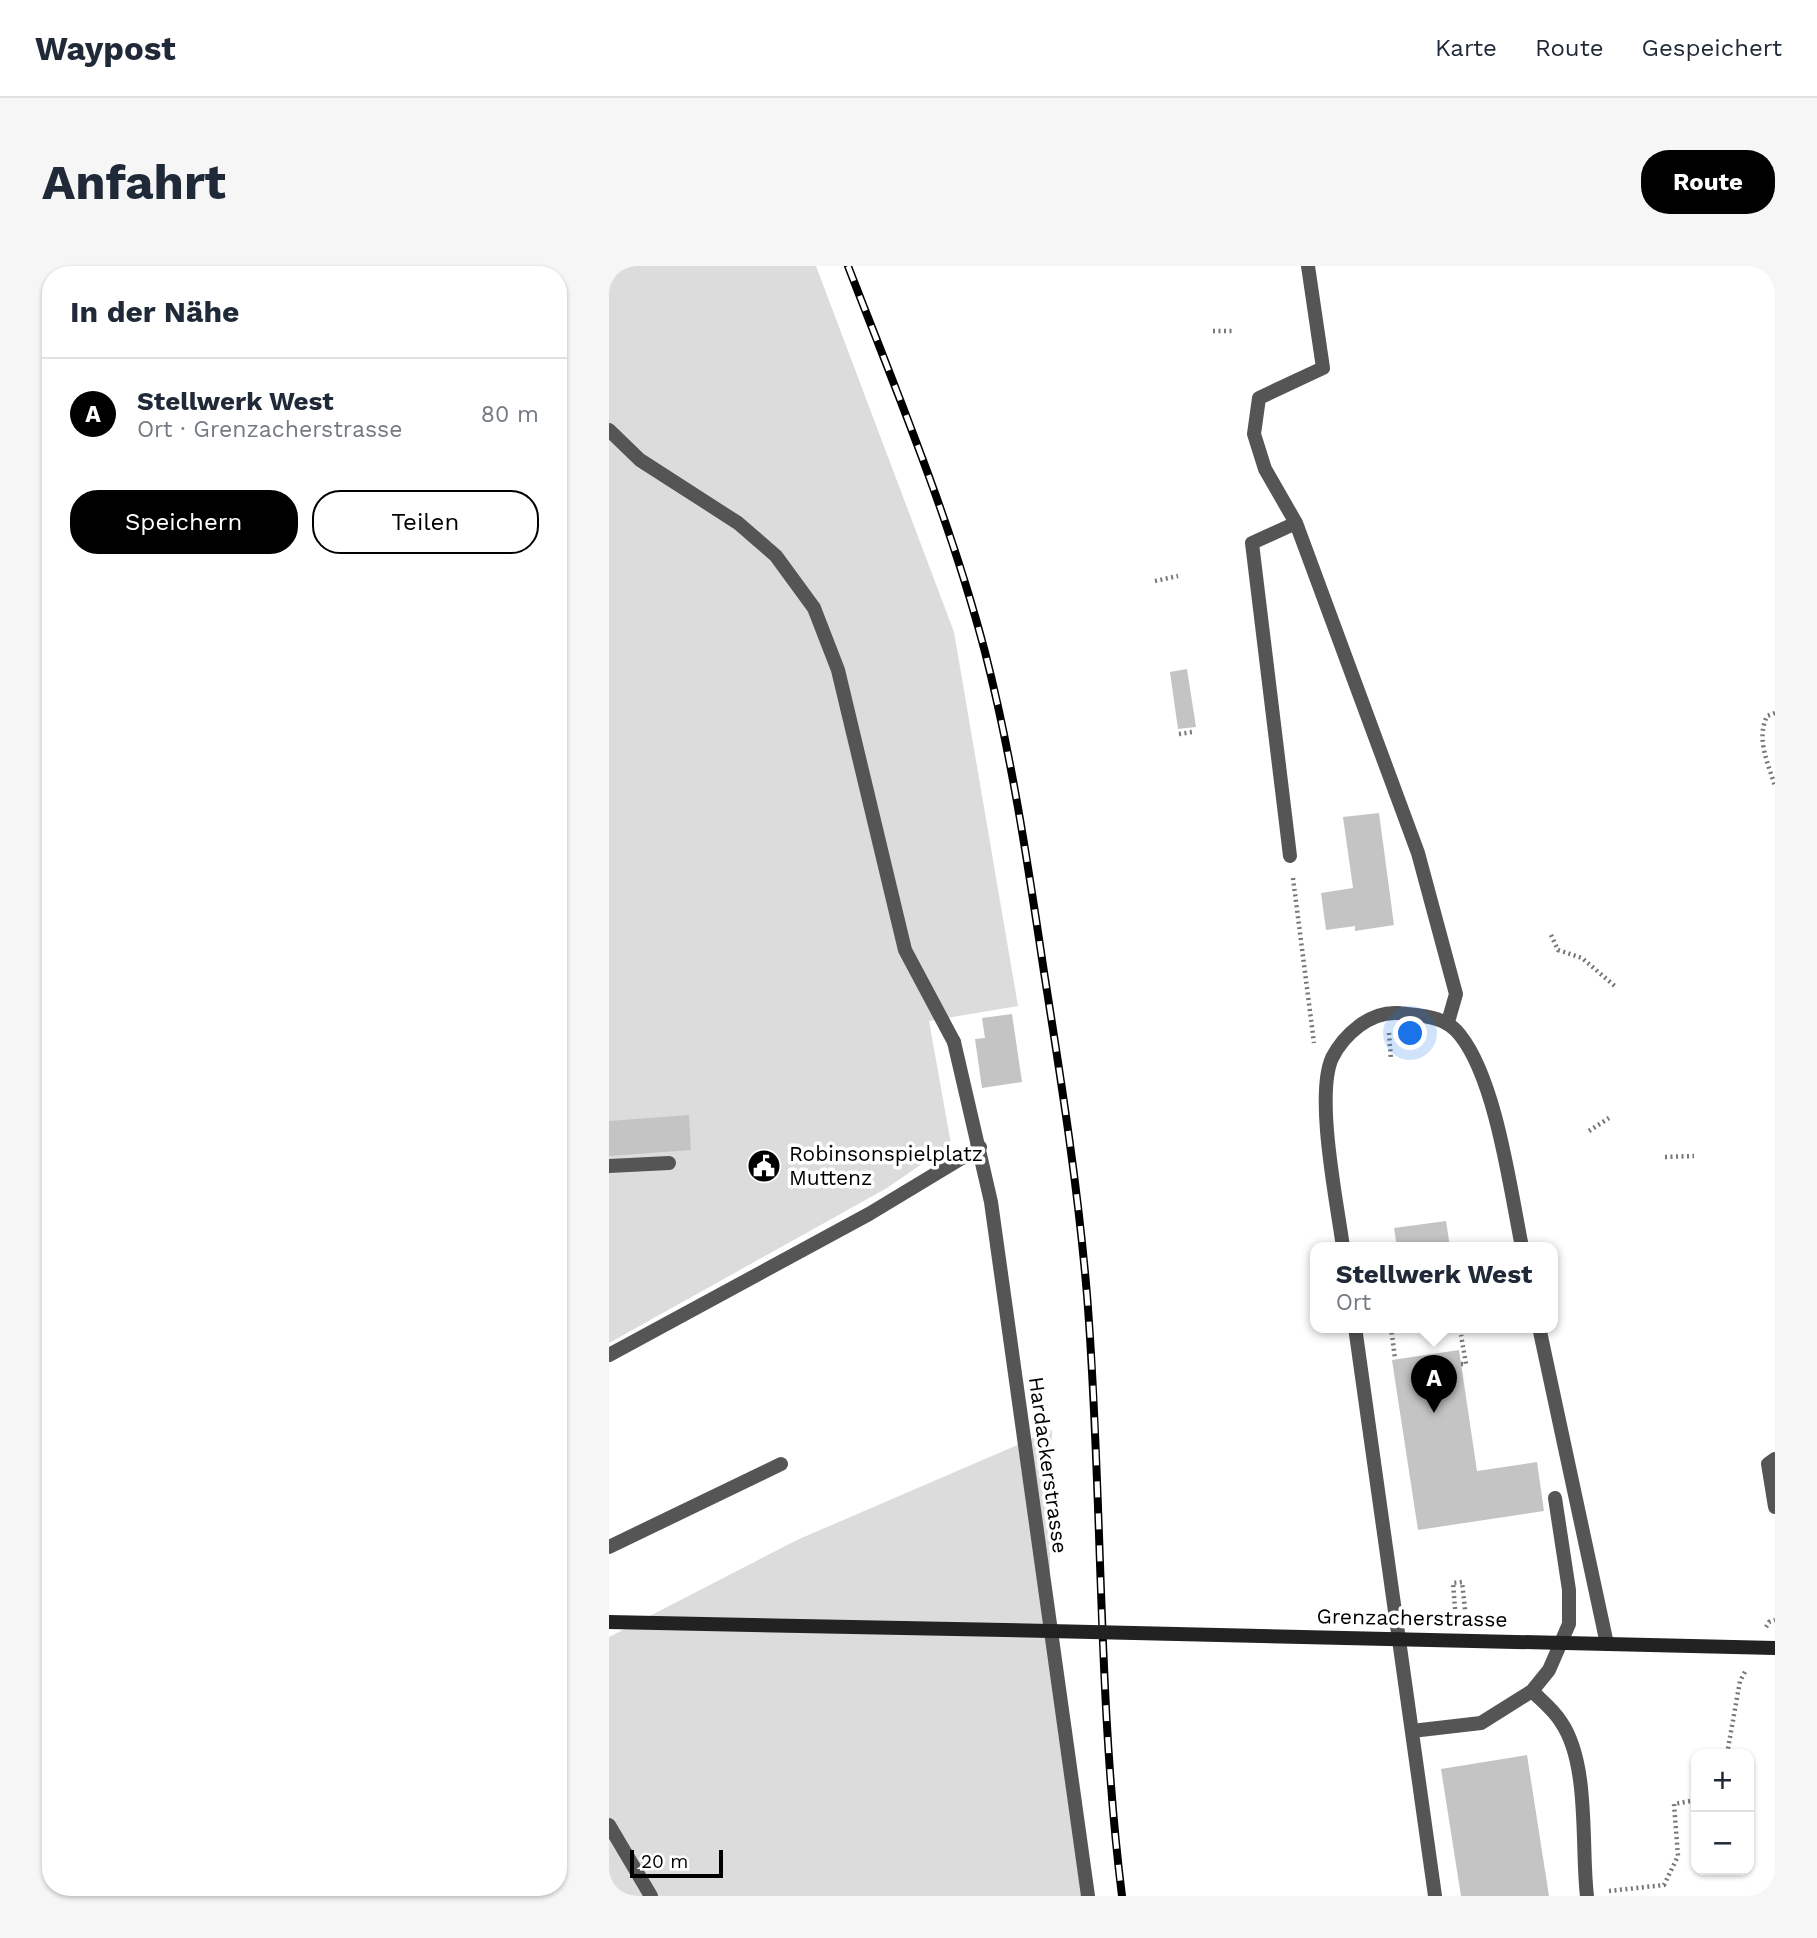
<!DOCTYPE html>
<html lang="de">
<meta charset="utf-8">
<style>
:root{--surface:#fff;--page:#f6f6f7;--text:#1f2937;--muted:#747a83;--line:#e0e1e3;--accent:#000}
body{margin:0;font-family:"Work Sans",sans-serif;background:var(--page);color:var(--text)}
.controls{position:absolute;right:21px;bottom:21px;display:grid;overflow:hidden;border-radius:14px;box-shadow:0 2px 5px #0004}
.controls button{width:63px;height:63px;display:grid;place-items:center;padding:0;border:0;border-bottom:2px solid var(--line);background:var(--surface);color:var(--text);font:35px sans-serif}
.scale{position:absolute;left:21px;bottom:18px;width:93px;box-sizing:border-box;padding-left:7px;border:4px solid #000;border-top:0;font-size:19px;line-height:24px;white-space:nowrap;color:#000;-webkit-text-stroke:5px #fff;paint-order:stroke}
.you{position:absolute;left:802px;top:768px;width:24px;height:24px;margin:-18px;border:5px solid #fff;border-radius:50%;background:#1a73e8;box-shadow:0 0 0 10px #1a73e833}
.badge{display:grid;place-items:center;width:46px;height:46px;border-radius:50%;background:var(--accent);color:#fff;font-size:23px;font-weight:700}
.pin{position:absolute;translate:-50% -58px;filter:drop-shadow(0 2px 4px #0008)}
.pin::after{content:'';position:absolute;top:37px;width:24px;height:21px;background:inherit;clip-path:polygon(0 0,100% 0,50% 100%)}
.popup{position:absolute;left:701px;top:976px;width:248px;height:91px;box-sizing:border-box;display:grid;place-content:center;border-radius:14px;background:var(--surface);filter:drop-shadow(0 2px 5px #0005);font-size:23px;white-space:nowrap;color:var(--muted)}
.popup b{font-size:26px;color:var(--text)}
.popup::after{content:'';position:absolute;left:50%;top:100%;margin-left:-14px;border:14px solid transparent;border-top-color:var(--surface)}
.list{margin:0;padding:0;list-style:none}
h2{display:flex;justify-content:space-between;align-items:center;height:91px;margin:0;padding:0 28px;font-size:30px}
h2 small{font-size:23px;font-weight:400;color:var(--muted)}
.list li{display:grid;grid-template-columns:46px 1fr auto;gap:21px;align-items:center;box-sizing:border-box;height:112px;padding:0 28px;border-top:2px solid var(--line)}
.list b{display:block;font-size:26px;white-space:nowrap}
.list p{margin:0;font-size:23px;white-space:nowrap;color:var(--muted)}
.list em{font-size:23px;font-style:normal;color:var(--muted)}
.actions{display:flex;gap:14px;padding:21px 28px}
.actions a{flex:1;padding:16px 0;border:2px solid var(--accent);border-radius:28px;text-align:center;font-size:24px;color:var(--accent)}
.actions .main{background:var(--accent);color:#fff}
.map{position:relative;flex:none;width:1166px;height:1630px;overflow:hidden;border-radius:28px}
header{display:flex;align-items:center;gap:42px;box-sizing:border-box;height:98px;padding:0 35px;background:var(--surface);border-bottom:2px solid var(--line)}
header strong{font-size:33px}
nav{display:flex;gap:38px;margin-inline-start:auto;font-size:24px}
.intro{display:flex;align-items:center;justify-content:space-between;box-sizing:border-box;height:168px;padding:0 42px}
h1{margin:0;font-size:49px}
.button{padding:18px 32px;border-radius:28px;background:var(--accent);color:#fff;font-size:24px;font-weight:700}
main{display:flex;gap:42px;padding:0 42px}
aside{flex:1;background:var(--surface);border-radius:28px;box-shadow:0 2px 5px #0004}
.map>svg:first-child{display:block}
</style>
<header>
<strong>Waypost</strong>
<nav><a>Karte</a><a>Route</a><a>Gespeichert</a></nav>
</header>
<div class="intro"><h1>Anfahrt</h1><a class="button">Route</a></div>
<main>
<aside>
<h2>In der Nähe<small></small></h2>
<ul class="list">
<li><span class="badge">A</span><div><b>Stellwerk West</b><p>Ort · Grenzacherstrasse</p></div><em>80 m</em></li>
</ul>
<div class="actions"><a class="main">Speichern</a><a>Teilen</a></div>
</aside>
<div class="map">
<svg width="1166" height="1630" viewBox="0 0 1166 1630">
<rect width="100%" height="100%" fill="#fff"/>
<path fill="#dcdcdc" d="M0 0H207L345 366 409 740 320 755 342 878 278 922 0 1077Z
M443 1164 440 1365 479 1630H0V1371L188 1274Z"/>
<path fill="#c4c4c4" d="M578 403 587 461 569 463 561 406Z
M770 547 785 659 746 665V660L717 664 712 627 744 622 734 551Z
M403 748 413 816 373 822 366 773 376 772 373 752Z
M80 849 82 884 0 890V855Z
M837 955 841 981H788L785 962Z
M850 1084 868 1205 928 1196 935 1245 809 1264 783 1094Z
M918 1489 940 1630H852L832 1503Z"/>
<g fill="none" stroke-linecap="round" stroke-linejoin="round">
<path stroke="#777" stroke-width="4.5" stroke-dasharray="2 3.5" stroke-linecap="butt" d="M604 65H624
M546 315 569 310
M1166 447 1158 450C1147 473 1159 497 1166 520
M570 468 583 466
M684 612 705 777
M942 669 949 684 973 692 1007 721
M780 767 782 794
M980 865 1000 852
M1056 891 1085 890
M782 1061 786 1093
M852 1098H857L852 1069
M847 1354 844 1317 853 1316 857 1352
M1157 1361 1160 1356 1166 1354
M1118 1488 1131 1415 1137 1404
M1000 1625 1055 1619 1069 1590 1065 1538 1087 1534"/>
<path stroke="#555" stroke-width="14" d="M699 0 714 102 650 132 645 168 656 203 687 257 809 587 847 728 839 756
M0 164 31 194 129 257 167 290 205 342 229 404 296 684 345 776
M681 590 643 277 687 257
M0 900 60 897
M734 981C728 937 706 830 723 792 730 778 738 769 750 760 762 751 774 746 789 747 812 750 836 749 851 769 887 814 901 922 913 981
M746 1061 826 1630
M930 1061 998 1378
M0 1089 260 948 371 881
M1166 1193 1159 1198 1166 1241
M0 1281 172 1198
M923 1425C932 1434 945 1444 952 1456 981 1498 972 1581 978 1630
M803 1465 872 1457 923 1425 940 1404 960 1358V1324L946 1232
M0 1559 42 1630"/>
<path stroke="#555" stroke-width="14" d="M345 776 382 936 479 1630"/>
<path stroke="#222" stroke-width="14" d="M0 1356 440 1365"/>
<defs>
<path id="rail" d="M239 0C288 127 341 253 376 386 403 491 419 599 435 706 452 814 469 921 478 1029 494 1229 488 1431 513 1630"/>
</defs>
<use href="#rail" stroke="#000" stroke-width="8"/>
<use href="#rail" stroke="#fff" stroke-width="5" stroke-dasharray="16" stroke-linecap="butt"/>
<path stroke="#222" stroke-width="14" d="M440 1365 1166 1382"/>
</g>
<defs>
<symbol id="civic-disc" viewBox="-11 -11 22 22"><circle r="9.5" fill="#000" stroke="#fff"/><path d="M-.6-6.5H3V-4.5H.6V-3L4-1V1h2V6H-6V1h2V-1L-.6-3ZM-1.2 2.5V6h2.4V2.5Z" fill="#fff"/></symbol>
</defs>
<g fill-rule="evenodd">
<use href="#civic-disc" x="136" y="881" width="38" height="38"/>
</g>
<g text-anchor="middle" stroke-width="7" stroke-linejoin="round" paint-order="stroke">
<g font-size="21" fill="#000" stroke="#fff" text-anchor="start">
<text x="180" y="895">Robinsonspielplatz<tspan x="180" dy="24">Muttenz</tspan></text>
</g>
<g font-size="21" fill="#000" stroke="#fff">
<text transform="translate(439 1199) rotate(82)" y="7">Hardackerstrasse</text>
<text transform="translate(803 1352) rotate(1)" y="7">Grenzacherstrasse</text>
</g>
</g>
</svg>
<div class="controls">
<button>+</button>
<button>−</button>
</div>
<div class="scale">20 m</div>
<div class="you"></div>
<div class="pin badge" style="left:825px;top:1147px">A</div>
<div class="popup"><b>Stellwerk West</b>Ort</div>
</div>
</main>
